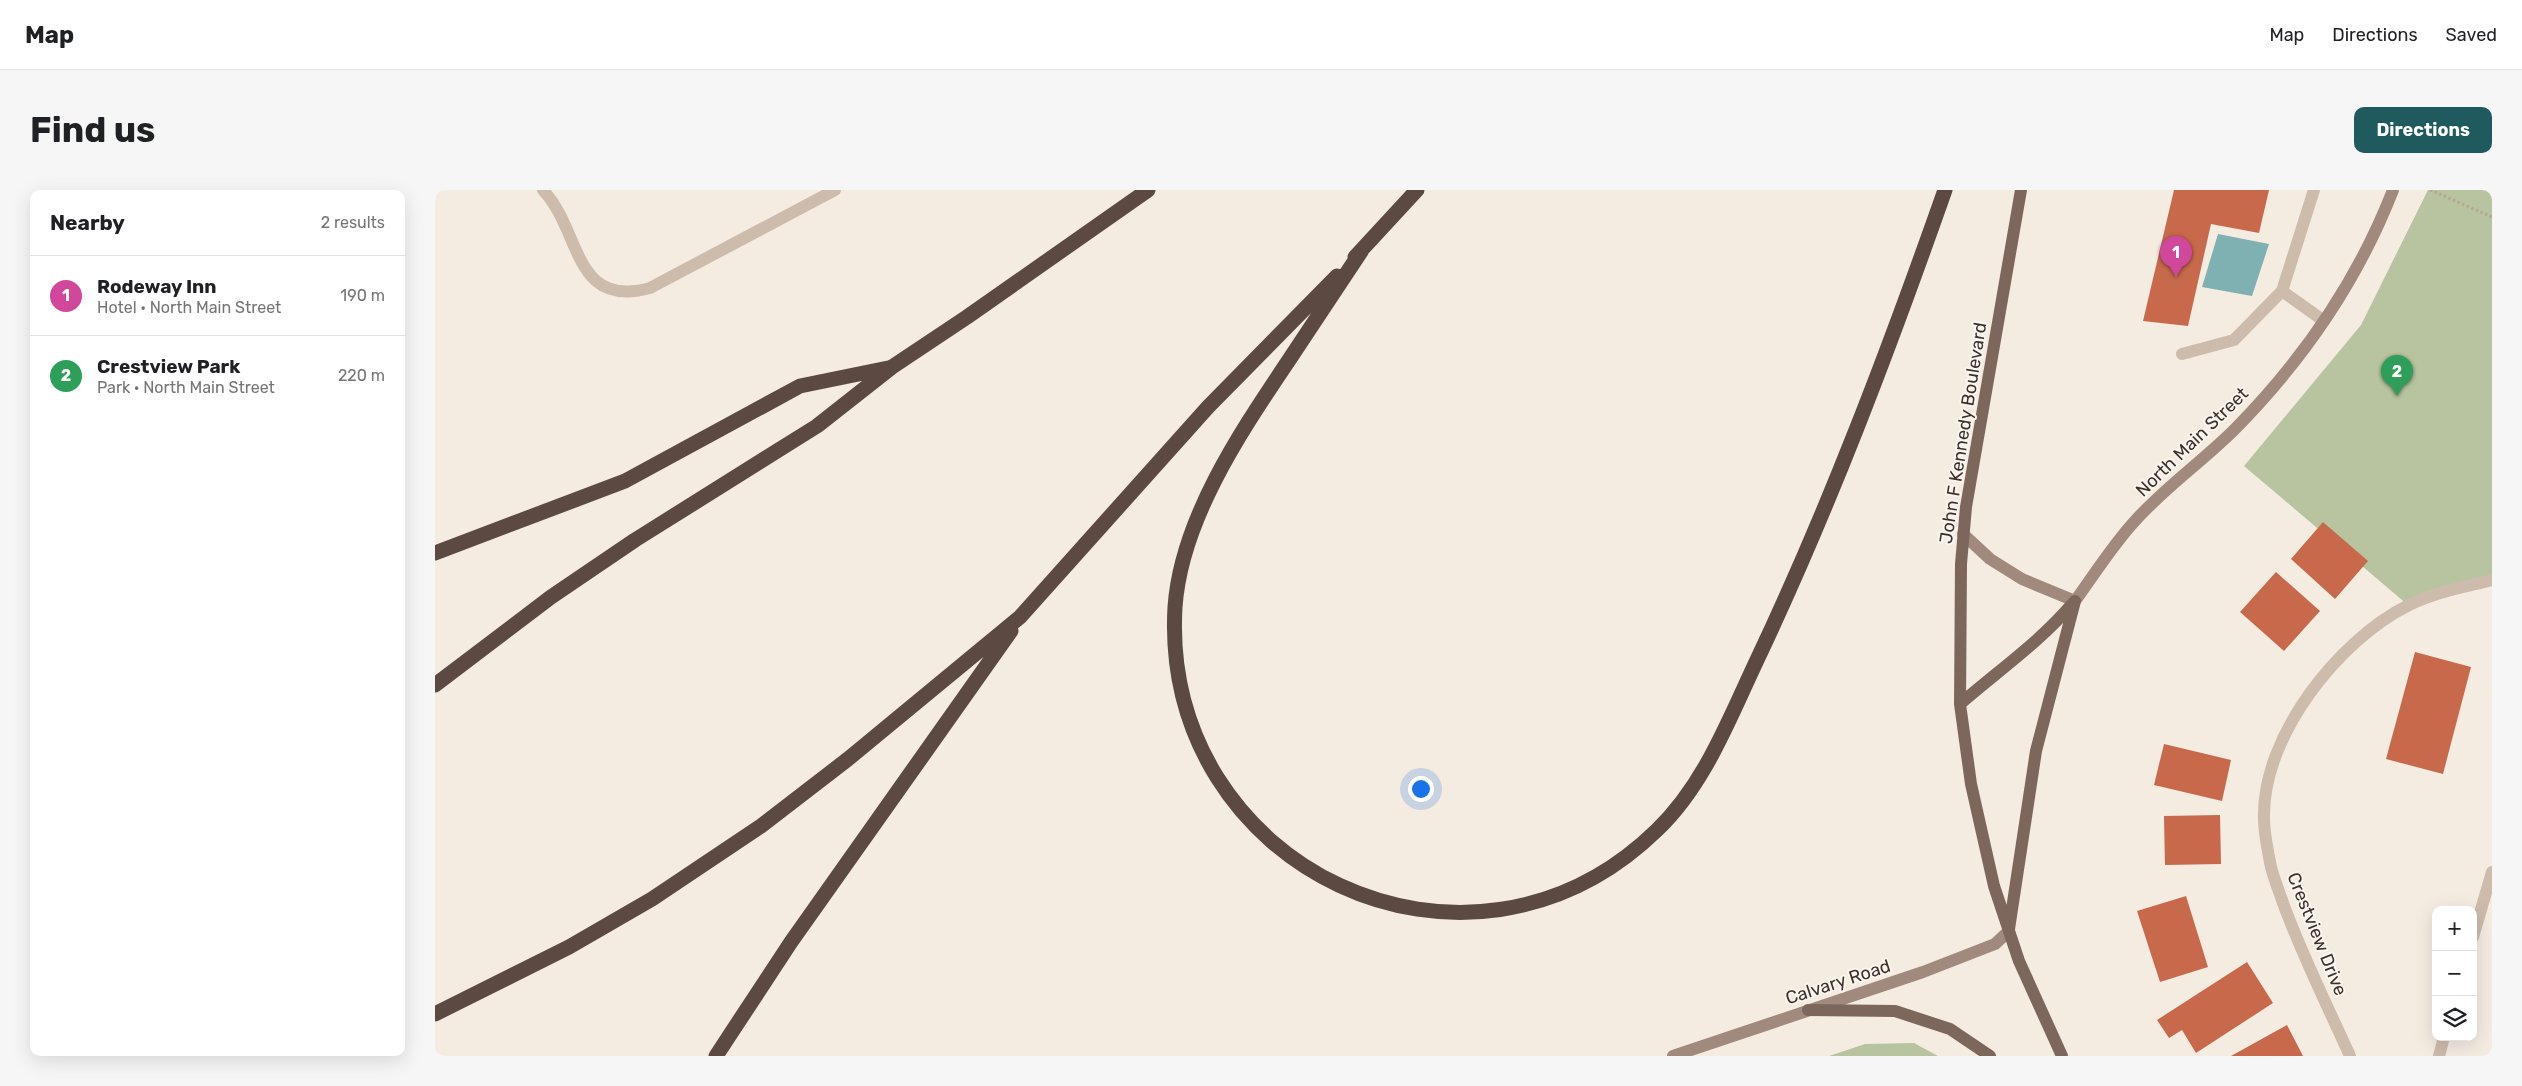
<!DOCTYPE html>
<meta charset="utf-8">
<style>
:root{--surface:#fff;--page:#f6f6f6;--text:#202124;--muted:#757577;--line:#e0e0e0;--accent:#1f5a5e}
body{margin:0;font-family:Rubik,sans-serif;background:var(--page);color:var(--text)}
.controls{position:absolute;right:15px;bottom:15px;display:grid;overflow:hidden;border-radius:10px;box-shadow:0 5px 20px #0002}
.controls button{width:45px;height:45px;display:grid;place-items:center;padding:0;border:0;border-bottom:1px solid var(--line);background:var(--surface);color:var(--text);font:25px sans-serif}
.you{position:absolute;left:985px;top:598px;width:18px;height:18px;margin:-12px;border:4px solid #fff;border-radius:50%;background:#1a73e8;box-shadow:0 0 0 8px #1a73e833}
.badge{display:grid;place-items:center;width:32px;height:32px;border-radius:50%;background:var(--accent);color:#fff;font-size:16px;font-weight:700}
.pin{position:absolute;translate:-50% -41px;filter:drop-shadow(0 1px 2px #0008)}
.pin::after{content:'';position:absolute;top:26px;width:18px;height:15px;background:inherit;clip-path:polygon(0 0,100% 0,50% 100%)}
.list{margin:0;padding:0;list-style:none}
h2{display:flex;justify-content:space-between;align-items:center;height:65px;margin:0;padding:0 20px;font-size:21px}
h2 small{font-size:16px;font-weight:400;color:var(--muted)}
.list li{display:grid;grid-template-columns:32px 1fr auto;gap:15px;align-items:center;box-sizing:border-box;height:80px;padding:0 20px;border-top:1px solid var(--line)}
.list b{display:block;font-size:19px;white-space:nowrap}
.list p{margin:0;font-size:16px;white-space:nowrap;color:var(--muted)}
.list em{font-size:16px;font-style:normal;color:var(--muted)}
.icon{flex:none;width:28px;height:28px;fill:none;stroke:currentColor;stroke-width:2;stroke-linecap:round;stroke-linejoin:round}
.map{position:relative;flex:none;width:2057px;height:866px;overflow:hidden;border-radius:10px}
header{display:flex;align-items:center;gap:30px;box-sizing:border-box;height:70px;padding:0 25px;background:var(--surface);border-bottom:1px solid var(--line)}
header strong{font-size:24px}
nav{display:flex;gap:28px;margin-inline-start:auto;font-size:18px}
.intro{display:flex;align-items:center;justify-content:space-between;box-sizing:border-box;height:120px;padding:0 30px}
h1{margin:0;font-size:35px}
.button{padding:12px 22px;border-radius:10px;background:var(--accent);color:#fff;font-size:18px;font-weight:700}
main{display:flex;gap:30px;padding:0 30px}
aside{flex:1;background:var(--surface);border-radius:10px;box-shadow:0 5px 20px #0002}
.map>svg:first-child{display:block}
</style>
<header>
<strong>Map</strong>
<nav><a>Map</a><a>Directions</a><a>Saved</a></nav>
</header>
<div class="intro"><h1>Find us</h1><a class="button">Directions</a></div>
<main>
<aside>
<h2>Nearby<small>2 results</small></h2>
<ul class="list">
<li><span class="badge" style="background:#d1479c">1</span><div><b>Rodeway Inn</b><p>Hotel · North Main Street</p></div><em>190 m</em></li>
<li><span class="badge" style="background:#2e9e5b">2</span><div><b>Crestview Park</b><p>Park · North Main Street</p></div><em>220 m</em></li>
</ul>
</aside>
<div class="map">
<svg width="2057" height="866" viewBox="0 0 2057 866">
<rect width="100%" height="100%" fill="#f4ebe1"/>
<path fill="#b8c4a0" d="M1993 0H2057V391L1973 415 1809 276 1926 135Z
M1479 853 1503 866H1394L1430 854Z"/>
<path fill="#7fb0b2" d="M1783 44 1834 54 1817 106 1767 97Z"/>
<path fill="#c8694b" d="M1739 0H1834L1824 43 1776 34 1753 136 1708 131Z
M1888 332 1933 371 1900 409 1856 369Z
M1841 382 1885 421 1849 461 1805 422Z
M1980 462 2036 477 2008 584 1951 569Z
M1729 554 1796 570 1787 611 1719 595Z
M1785 625 1786 674 1730 675 1729 626Z
M1751 706 1773 777 1725 792 1702 721Z
M1812 772 1838 813 1761 863 1747 840 1734 848 1722 830Z
M1852 835 1868 866H1796Z"/>
<g fill="none" stroke-linecap="round" stroke-linejoin="round">
<path stroke="#b9a596" stroke-width="3" stroke-dasharray="2.5 2.5" stroke-linecap="butt" d="M1995 0 2057 27"/>
<path stroke="#cdbbac" stroke-width="12" d="M108 0C147 41 137 119 215 98L400 0
M1847 101 1879 0
M1747 164 1799 150 1847 101 1889 131"/>
<path stroke="#cdbbac" stroke-width="12" d="M1915 866C1892 815 1867 765 1848 713 1844 701 1839 689 1836 677 1833 662 1829 644 1829 628 1827 547 1903 450 1974 415 2000 402 2029 397 2057 390"/>
<path stroke="#cdbbac" stroke-width="12" d="M2038 747 2057 682
M2004 866 2009 847"/>
<path stroke="#a18a7d" stroke-width="12" d="M1528 344 1555 369 1587 389 1640 411C1659 385 1677 356 1699 332 1729 298 1768 271 1800 239 1867 171 1923 90 1958 0
M1238 866 1488 782 1560 754 1574 741"/>
<path stroke="#7d675c" stroke-width="12" d="M1586 0 1531 317 1526 374 1525 514 1536 594 1559 696 1584 771 1627 866
M1525 514C1564 480 1605 452 1638 413
M1574 739 1601 561 1640 411
M1373 820 1460 821 1515 839 1555 866"/>
<path stroke="#5c4a42" stroke-width="15" d="M927 60C902 98 877 135 852 173 805 243 746 330 740 417 725 678 1033 824 1222 640 1270 594 1294 529 1322 470 1394 318 1454 159 1510 0
M920 67 982 0
M0 363 190 291 365 196 453 178
M0 495 116 407 200 350 382 236 457 177 532 127 713 0
M0 824 134 757 217 709 326 636 413 569 585 427 773 217 902 86
M281 866 356 752 576 441"/>
</g>
<g text-anchor="middle" stroke-width="4" stroke-linejoin="round" paint-order="stroke">
<g font-size="18" fill="#3b302b" stroke="#fbf5ee">
<text transform="translate(1528 243) rotate(-81)" y="6">John F Kennedy Boulevard</text>
<text transform="translate(1757 252) rotate(-44)" y="6">North Main Street</text>
<text transform="translate(1882 744) rotate(68)" y="6">Crestview Drive</text>
<text transform="translate(1403 792) rotate(-18)" y="6">Calvary Road</text>
</g>
</g>
</svg>
<div class="controls">
<button>+</button>
<button>−</button>
<button><svg class="icon" aria-label="layers" viewBox="0 0 24 24"><path d="M12 4l9 5-9 5-9-5zM3 14l9 5 9-5"/></svg></button>
</div>
<div class="you"></div>
<div class="pin badge" style="left:1741px;top:87px;background:#d1479c">1</div>
<div class="pin badge" style="left:1962px;top:206px;background:#2e9e5b">2</div>
</div>
</main>
